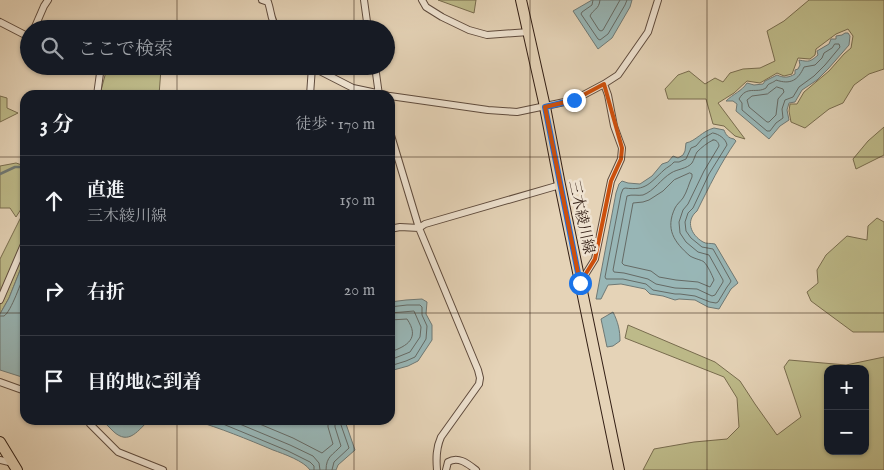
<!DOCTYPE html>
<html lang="ja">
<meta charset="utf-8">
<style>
:root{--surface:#171b24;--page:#242831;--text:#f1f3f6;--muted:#9ea1a6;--line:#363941}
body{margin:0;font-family:"IM FELL English","Noto Serif JP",serif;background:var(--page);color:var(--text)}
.controls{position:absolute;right:15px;bottom:15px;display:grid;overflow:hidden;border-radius:10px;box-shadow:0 1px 4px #0004}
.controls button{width:45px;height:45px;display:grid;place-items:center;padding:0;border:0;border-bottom:1px solid var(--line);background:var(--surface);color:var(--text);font:25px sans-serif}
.stop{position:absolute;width:15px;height:15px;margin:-11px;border:4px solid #1a73e8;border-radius:50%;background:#fff}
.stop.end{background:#1a73e8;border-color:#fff;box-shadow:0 1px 5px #0008}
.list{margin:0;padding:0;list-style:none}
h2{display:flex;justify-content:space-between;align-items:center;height:65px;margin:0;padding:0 20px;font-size:21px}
h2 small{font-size:16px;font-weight:400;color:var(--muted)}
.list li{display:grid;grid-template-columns:32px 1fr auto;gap:15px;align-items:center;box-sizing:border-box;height:90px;padding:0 20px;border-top:1px solid var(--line)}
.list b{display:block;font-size:19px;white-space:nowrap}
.list p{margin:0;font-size:16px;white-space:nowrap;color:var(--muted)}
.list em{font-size:16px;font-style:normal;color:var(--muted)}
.icon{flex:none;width:28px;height:28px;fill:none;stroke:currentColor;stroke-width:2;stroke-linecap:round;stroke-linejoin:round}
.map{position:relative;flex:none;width:884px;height:470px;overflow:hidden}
.search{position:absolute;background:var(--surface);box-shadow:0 1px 4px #0004;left:20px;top:20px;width:375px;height:55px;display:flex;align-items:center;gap:12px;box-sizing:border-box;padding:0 18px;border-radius:28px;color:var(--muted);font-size:19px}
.panel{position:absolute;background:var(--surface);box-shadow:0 1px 4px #0004;left:20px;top:90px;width:375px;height:335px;border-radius:15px}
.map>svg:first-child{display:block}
</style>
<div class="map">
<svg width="884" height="470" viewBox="0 0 884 470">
<rect width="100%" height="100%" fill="#e5d3b7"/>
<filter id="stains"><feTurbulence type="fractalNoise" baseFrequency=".004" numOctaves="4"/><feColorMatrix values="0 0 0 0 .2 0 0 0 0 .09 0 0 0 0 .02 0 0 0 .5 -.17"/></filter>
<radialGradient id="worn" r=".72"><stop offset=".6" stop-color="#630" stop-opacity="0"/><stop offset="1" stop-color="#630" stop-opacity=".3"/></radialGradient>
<path fill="#bdba89" stroke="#786c4e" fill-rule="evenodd" d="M438 0H476L474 13Z
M809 0H884V69L869 74 854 85 843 103 829 109 805 128 791 122 789 111 790 104H797L804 92 829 71 844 54 851 48 853 36 848 29 836 34 816 49 815 55 810 59 798 58 792 74 784 76 777 73 760 83 747 81 734 93 718 103 745 139 735 136 724 126 713 124 706 99H668L665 89 678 75 689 71 705 84 715 78 723 82 730 73 743 69 760 68 775 61 767 31 784 21Z
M107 68 121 69H161L159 95 100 94Z
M0 96 7 98V108L18 113 0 122Z
M884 127V155L856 169 853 159 868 141Z
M16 163 25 166V203L16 217 10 208H0V166Z
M25 209V258L9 298 0 314V259Z
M877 218 884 222V332H853L811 301 807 292 818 283 817 270 826 255 847 236 867 240 868 226Z
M628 325 715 362 740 381 755 404 777 435 801 417 784 367 789 360 846 365 884 357V470H643L654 449 694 442 727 439 739 427 737 398 724 377 625 338ZM828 369H865V451H828Z"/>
<path fill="#98b6b6" stroke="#6f7975" d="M592 0H632L630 7 612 38 598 49 573 11Z
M845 33H848L850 36 849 45 828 69 817 80 802 90 795 102 789 103 787 110 789 120 780 126 769 139 736 111 737 104 733 101H726C733 94 742 91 747 83L754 85 763 84 765 81 777 75C784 78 788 78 795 74V70L798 69 800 65 799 60C809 62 810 62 818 55L817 51 829 44 831 39H836V36L842 35Z
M714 128 724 130C726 135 728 138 734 139L736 141C720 164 709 187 697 211 685 221 691 235 703 242 706 244 711 243 715 244L738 283 731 289 719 309 708 307 695 300 679 299 675 300 663 296 650 294 645 289 621 284 608 285 601 299H596L616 193 619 184 622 181 628 183 640 184 652 176 662 164 668 162 673 156 678 158 683 155 685 151 686 143C696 141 702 131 714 128Z
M25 258V378L0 370V314L9 298Z
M422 299 427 302 426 314 432 325V340L418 361 408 366 390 371V302L406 300Z
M613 312C618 322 620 330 620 341L613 346 607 347 601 319Z
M101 420H149C136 433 127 447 110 428 107 425 105 423 101 420Z
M193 420H346V424L355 450 338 465 336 470H310C304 461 284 454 273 450 247 439 220 428 193 420Z"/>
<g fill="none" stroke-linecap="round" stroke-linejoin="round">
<path stroke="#656a65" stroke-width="1" d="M593 0 592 5 582 12 581 14 598 39 600 40 608 34 625 5 627 0
M600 0C599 10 593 9 590 16L599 30 601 31 603 30 620 0
M835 44H839L840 47 825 65 814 76 799 87 793 97 785 100 782 109 783 118 776 123 770 131H767L742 110V103L739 99C747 85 756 94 766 88 767 87 767 85 769 84 769 84 776 81 776 80 791 85 798 80 804 67L815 65 822 58 824 53 832 48Z
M777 87 783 89 784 92 778 99 776 115 769 122H767L749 107 747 100 752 96 767 94Z
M713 133C719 134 726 139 727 145L709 174 693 208 688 213 685 222 686 231 691 238 702 247 713 249 731 281 730 283 727 287 718 302 716 303 710 302 695 296 680 294H675L653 290 646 284 623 279H606L605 277 621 194 623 189 625 188C646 191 650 183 664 170 667 167 671 166 674 162H679L686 159 691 148 696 146 702 139Z
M713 140C716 139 719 143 719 146L704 171 688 204 683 210 679 222 680 233 686 242 698 252 709 255 723 280V282L715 295 712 296 697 289 675 288 656 284 648 279 624 273 614 272 613 270 627 196C632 194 638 196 643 195 654 191 661 179 671 173 677 169 687 169 692 163 694 160 695 155 697 152 702 147 707 143 713 140Z
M690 173 692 174V177C689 183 687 192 683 198 680 202 677 204 675 208 665 229 674 242 690 256 695 259 702 260 704 262 708 266 712 275 714 280L710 287 698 282 676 280 659 277 651 271 624 265 622 263 633 203 643 202 649 200 663 191 674 180Z
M390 307 407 305H420L422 307V315L427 326 426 339 415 357 406 361 390 366
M390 313 414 311 421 327 420 337 410 352 390 360
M0 316C1 316 3 316 4 316 11 312 22 280 25 272
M390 320 407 319C420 338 408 346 390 352
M210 420 223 424 288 451 310 462 314 466V470
M230 420 290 445 313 456 319 463 320 470
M250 420 293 438 322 453 333 444 328 427V420
M326 470C326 456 333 455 341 446L335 427V420
M332 470 334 462 349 448 341 425V420"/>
<path stroke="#6f7975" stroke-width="2.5" d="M0 174 15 167H25"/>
<defs>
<path id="minor" d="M262 0 268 2C272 14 270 19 278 29
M364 0 368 29
M422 0 426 7 442 17 469 30 487 35 529 32
M0 22 29 37
M34 29 44 6 48 0
M122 66 237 68 259 66
M310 66 353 88 386 95
M375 66 379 95
M97 95 101 66
M310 95 312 67
M390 96 488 110 517 112 574 100 604 84 618 75 648 32 658 0
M390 132 419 228 400 227 390 229
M580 283 595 259 611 181 621 159 622 148 614 126 608 95 604 84
M0 300 25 242
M0 382 25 391
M89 420 90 424 118 452 163 470
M0 460 13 463
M437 470C436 458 436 448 441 437L479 384 480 378 478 370 419 228 425 224 560 185
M446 470 448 462C458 456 467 463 476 470"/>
<path id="primary" d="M521 0 545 107 560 185 619 470
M0 442 17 470"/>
</defs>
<use href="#minor" stroke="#5f4b3d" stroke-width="8"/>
<use href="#primary" stroke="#321e14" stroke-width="12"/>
<use href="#minor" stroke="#eee2d0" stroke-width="6"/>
<use href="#primary" stroke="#e5d3b7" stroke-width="10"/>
</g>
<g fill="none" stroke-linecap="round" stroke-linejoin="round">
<path stroke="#1a73e8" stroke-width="6" d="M574 100 545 107 580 283"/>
</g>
<path fill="none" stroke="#cd500d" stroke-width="4" stroke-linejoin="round" d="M604 84 622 148 621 159 611 181 595 259 580 283 545 107 574 100Z"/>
<path fill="none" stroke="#321e14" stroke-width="1" stroke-opacity="0.55" d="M177 0V29M354 0V29M530 0V470M707 0V470M177 66V95M354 66V95M0 157H25M390 157H884M0 313H25M390 313H884M177 420V470M354 420V470"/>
<g text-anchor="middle" stroke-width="5" stroke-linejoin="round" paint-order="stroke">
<g font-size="15" fill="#321e14" stroke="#eee2d0">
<text transform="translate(582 217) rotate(78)" y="5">三木綾川線</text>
</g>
</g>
<rect width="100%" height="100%" filter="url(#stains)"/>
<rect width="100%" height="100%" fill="url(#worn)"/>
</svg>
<div class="controls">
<button>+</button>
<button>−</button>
</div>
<div class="stop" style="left:580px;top:283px"></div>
<div class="stop end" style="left:574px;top:100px"></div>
<div class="search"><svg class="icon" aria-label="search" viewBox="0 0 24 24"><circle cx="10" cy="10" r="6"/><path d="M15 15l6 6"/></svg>ここで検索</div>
<section class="panel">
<h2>3 分<small>徒歩 · 170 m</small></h2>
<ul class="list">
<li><svg class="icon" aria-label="ahead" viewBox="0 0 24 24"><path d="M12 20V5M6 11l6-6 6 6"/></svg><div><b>直進</b><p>三木綾川線</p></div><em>150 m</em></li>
<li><svg class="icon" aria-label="right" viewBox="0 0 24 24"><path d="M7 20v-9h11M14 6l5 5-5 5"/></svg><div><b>右折</b></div><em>20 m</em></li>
<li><svg class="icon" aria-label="arrive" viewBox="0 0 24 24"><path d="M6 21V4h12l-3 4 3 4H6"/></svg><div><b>目的地に到着</b></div></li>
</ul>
</section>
</div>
